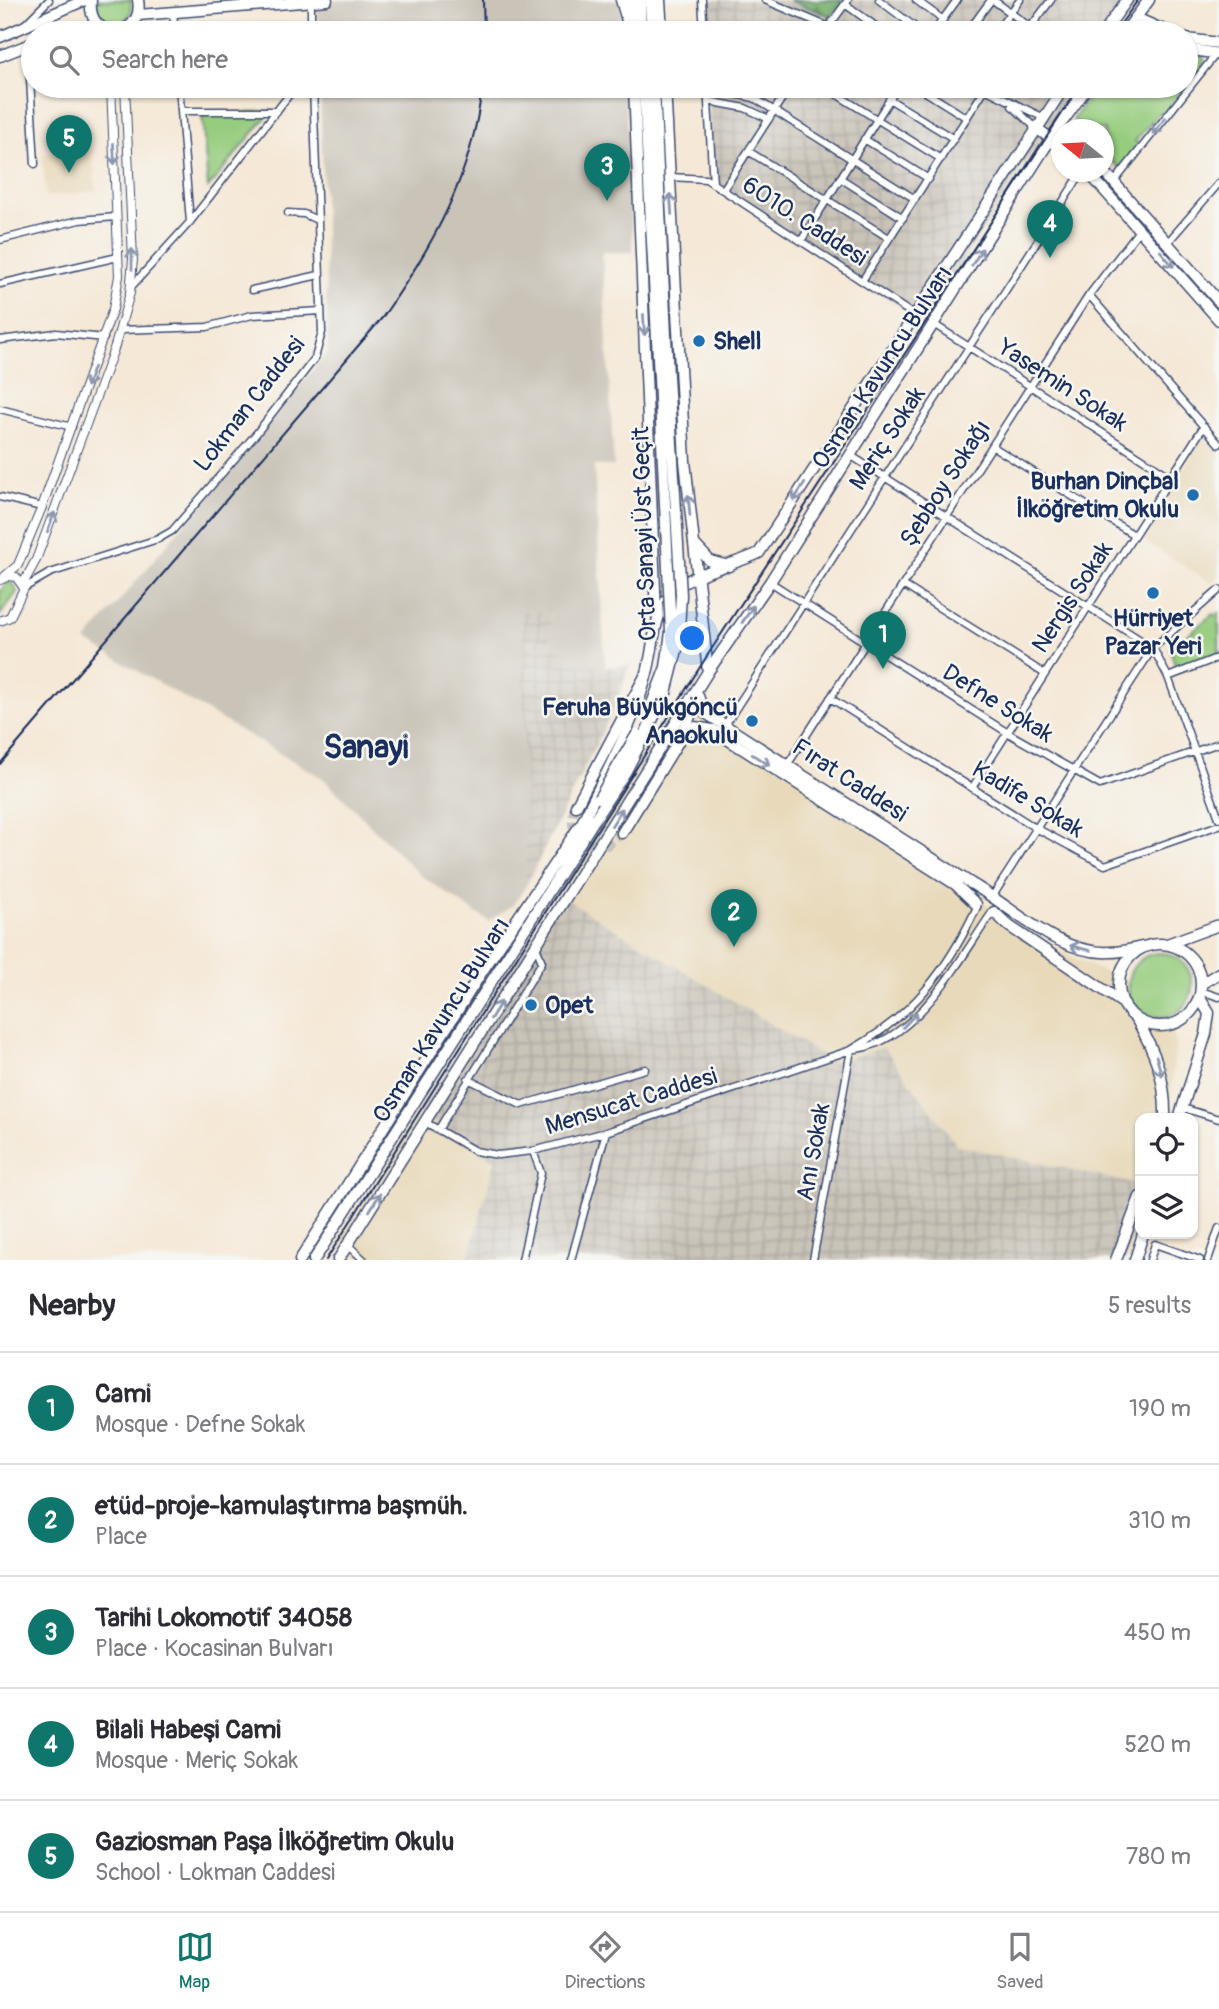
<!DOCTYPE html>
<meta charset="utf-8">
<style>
:root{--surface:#fff;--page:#f2f2f3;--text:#2b2b33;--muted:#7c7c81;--line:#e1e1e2;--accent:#0f766e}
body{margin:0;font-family:Pangolin,sans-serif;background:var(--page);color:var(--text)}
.controls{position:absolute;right:21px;bottom:21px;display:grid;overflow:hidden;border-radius:14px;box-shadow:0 2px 5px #0004}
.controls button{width:63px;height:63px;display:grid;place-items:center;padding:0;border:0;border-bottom:2px solid var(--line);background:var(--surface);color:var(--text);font:35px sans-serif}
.compass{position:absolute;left:1051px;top:119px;width:63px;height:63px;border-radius:50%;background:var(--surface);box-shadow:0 2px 5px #0004;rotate:288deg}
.you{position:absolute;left:693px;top:639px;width:24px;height:24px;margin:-18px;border:5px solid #fff;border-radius:50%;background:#1a73e8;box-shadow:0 0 0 10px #1a73e833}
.badge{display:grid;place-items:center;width:46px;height:46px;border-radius:50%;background:var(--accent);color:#fff;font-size:23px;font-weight:700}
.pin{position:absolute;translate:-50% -58px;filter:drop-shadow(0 2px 4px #0008)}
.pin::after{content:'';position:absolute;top:37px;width:24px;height:21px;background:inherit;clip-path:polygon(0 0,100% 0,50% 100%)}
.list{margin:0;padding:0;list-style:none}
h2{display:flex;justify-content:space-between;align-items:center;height:91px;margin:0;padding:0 28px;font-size:30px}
h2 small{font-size:23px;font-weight:400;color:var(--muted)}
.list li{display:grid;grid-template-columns:46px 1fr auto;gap:21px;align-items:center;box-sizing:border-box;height:112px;padding:0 28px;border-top:2px solid var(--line)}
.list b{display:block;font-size:26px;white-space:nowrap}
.list p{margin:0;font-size:23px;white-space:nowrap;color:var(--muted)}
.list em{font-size:23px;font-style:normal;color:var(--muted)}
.icon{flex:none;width:38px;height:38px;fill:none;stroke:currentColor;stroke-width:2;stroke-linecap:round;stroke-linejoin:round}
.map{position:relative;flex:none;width:1219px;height:1260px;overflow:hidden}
.search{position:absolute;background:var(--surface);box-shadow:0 2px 5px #0004;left:21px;right:21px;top:21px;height:77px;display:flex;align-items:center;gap:18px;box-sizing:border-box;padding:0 24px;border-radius:38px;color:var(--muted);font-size:26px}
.sheet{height:651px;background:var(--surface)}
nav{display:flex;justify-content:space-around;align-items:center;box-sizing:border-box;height:98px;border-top:2px solid var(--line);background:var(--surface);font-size:19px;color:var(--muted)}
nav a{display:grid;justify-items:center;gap:4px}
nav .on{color:var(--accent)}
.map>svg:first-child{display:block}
</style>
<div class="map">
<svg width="1219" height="1260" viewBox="0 0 1219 1260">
<defs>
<pattern id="industrial-grid" width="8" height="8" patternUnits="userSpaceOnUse" patternTransform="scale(1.75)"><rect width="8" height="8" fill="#c9c3b8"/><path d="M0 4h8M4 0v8" fill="none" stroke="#aca8a1"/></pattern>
<pattern id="forest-firs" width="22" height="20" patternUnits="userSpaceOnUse" patternTransform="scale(1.75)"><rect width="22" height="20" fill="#78b06d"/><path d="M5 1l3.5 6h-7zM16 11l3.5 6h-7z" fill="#62905d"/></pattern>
</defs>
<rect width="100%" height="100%" fill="#f6f6f2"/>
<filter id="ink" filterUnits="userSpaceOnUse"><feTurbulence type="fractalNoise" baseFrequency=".0143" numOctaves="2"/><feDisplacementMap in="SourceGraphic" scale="14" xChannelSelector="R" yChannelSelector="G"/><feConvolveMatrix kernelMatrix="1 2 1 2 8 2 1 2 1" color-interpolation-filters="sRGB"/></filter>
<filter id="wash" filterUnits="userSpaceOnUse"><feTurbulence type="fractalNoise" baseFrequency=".00686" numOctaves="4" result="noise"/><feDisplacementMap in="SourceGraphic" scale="28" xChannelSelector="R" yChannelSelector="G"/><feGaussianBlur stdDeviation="1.57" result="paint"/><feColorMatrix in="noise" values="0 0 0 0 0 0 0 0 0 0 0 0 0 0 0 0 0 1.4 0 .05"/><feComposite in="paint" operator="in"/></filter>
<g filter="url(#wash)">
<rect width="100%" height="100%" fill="#f5e8d6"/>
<path fill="#e8d9ba" d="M92 149 96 191 46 197 42 154Z
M1204 435 1219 453V576L1211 583 1140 538Z
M676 703 954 876 987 904 1053 947 1096 969 1129 980 1170 1006 1176 1046 1168 1118H1140V1185L957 1145 885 1047 835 1063 559 895Z
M419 1114 495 1160 470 1253 464 1260H363L340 1240Z"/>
<path fill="url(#industrial-grid)" d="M702 0H1142L1117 33H704Z
M707 86H1079L1048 128 924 322 713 183Z
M550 609 552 647H561L562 661 605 667 630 665 615 706 526 886 522 611Z
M559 895 835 1063 884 1047 957 1145 1140 1185V1213L1125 1260H464L470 1253 495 1160 419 1114Z"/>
<path fill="#c9c3b8" d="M337 0H621L622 33H318L317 6Z
M320 86H625L633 252H602L614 466H594L605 667 562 661 561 647H552L550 609 522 611 526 886 512 906 488 921 420 875 324 779 86 641 328 352Z"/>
<path fill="#96cc7e" stroke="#587e6e" stroke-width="2" d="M97 0H131V13L120 24 105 23 97 12Z
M1186 51 1198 52 1204 57V64L1164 114 1159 113 1135 141 1140 146 1119 168 1104 152V130L1083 129 1073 119 1097 86H1186Z
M271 111 208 188 202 115Z
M13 582 17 592 0 615V593L6 583Z
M1219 613V656L1177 672 1170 649 1213 614 1216 616Z
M1128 985a32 32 0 1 1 64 0a32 32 0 1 1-64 0Z"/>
<path fill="url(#forest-firs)" stroke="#4a7066" stroke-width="2" d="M789 0H843L831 16Z"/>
</g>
<g filter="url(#ink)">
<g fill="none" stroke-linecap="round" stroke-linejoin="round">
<path stroke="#c9c3be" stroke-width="10" stroke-dasharray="10 5" stroke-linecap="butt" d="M576 806C569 821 573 834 587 844L607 845 622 833"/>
<defs>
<path id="minor" d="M702 0 704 33
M765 0 843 33
M879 0 923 33
M916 0 943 20
M993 0 1030 27
M311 1V33
M845 4 885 33
M173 11 175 33
M26 23 49 0
M824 33 848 0
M933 33 957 0
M967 33 991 0
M995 33 1020 0
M1026 33 1051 0
M28 45 35 164
M179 86 190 222
M707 86 713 184
M823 86 941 159
M916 86 967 118
M979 86 1042 117
M665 88H707L754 98 915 199
M889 99 954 139
M708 101 745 108 769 119
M1012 106 1035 127
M181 111H277
M864 139 929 179
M748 151 889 238
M670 177 706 179 914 315
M840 178 903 218
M1115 181 1216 54
M723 190 790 86
M288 213 304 214 317 220
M0 240 79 220 116 217
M801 241 898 86
M1168 242 1219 183
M862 281 987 86
M0 284 118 257
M131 287 190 222 296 86
M252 290 319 275
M1089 295 1219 444
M935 325 1171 477
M120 330 207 327 252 315 321 311
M0 340 56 333 104 338
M0 409 72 427
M992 446 1134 535
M850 455 1153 648 1168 677 1219 818
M0 497 42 507
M770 582 1008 733 1100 785 1219 743
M903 585 1045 674
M24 588 50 573 158 539 172 531 256 434 315 358 322 332 313 86
M1168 677 1219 657
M830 698 1034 827 1105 865 1219 825
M725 725 1082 172
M788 764 1089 295 1140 229
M972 788 1204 426
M994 894 1153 648 1219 590
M1201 991 1219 997
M856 1049C916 1042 960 959 991 914
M468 1079 521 1105 645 1069
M1183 1108 1219 1119
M425 1122 475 1151 498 1155 533 1151 606 1132 851 1050C913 1015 947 971 977 907
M438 1130 542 962 536 947
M348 1245 364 1260
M522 1260 541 1173 533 1151
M571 1260 606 1132
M813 1260 851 1050
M1150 1260 1155 1244 1200 1260
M1208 1260 1219 1228"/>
<path id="tertiary" d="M5 576 18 565 42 507 113 309 119 276 111 86
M0 580 9 576 16 577 24 588 10 617 0 621
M23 584 36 560 115 346 130 293 133 259 125 86"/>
<path id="primary" d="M91 0C89 18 98 30 116 32 133 28 141 17 138 0
M621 0 628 24
M138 15 327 0
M1136 18 1171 33
M61 33 102 28
M0 37 85 0
M1186 39 1219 43
M1186 49 1219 54
M0 56 33 43
M1035 127 1062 147
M1104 171 1219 302
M1088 172 1219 320
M698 696 704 712 972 884C1014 908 1058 955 1110 952 1123 952 1135 948 1148 946
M681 737 694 727 713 730 955 884 976 904
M576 806 645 676
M622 833 681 737 698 698
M994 912 1009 926 1123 1003
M1167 944 1219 925
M1119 985a41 41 0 1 1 82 0a41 41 0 1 1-82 0Z
M1201 984 1219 973
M1136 1018C1155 1052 1166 1079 1165 1118
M1179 1118 1206 1034 1209 1013 1199 997
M1116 1260 1140 1197
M1135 1260 1143 1234"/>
<path id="trunk" d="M630 0 631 33
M640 0 641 33
M650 0 652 33
M660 0 662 33
M1103 33 1127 0
M1124 33 1149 0
M634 86 656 614
M644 86 659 378
M654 86 668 376
M665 86 685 461 708 672
M694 544 710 561 729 566
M580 827C604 776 635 724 648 669 655 640 653 610 676 589 694 572 735 565 759 553L1065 86
M300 1260 483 970 583 821
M314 1260 605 803
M338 1260 709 670 770 582 1051 138 1088 86"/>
</defs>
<use href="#minor" stroke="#3c4b70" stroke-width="9"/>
<use href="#tertiary" stroke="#3c4b70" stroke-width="10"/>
<use href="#primary" stroke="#3c4b70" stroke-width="13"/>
<use href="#trunk" stroke="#3c4b70" stroke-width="13"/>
<use href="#minor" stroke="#fff" stroke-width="6"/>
<use href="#tertiary" stroke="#fff" stroke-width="8"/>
<use href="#primary" stroke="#fff" stroke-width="10"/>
<use href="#trunk" stroke="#fff" stroke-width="10"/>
<path stroke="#1b2f5e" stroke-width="2" d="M1114 33 1138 0
M326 1260 707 656 1080 86"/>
<path stroke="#1b2f5e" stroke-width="2" d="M483 0 484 33
M0 764 382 318C433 246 473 175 482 86"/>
<defs>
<path id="trunk-bridge" d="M648 714 666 667 671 632 659 378
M599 798 637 734
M605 803 626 771 666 693 678 646 681 595 668 376"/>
</defs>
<use href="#trunk-bridge" stroke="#3c4b70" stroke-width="13" stroke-linecap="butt"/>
<use href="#trunk-bridge" stroke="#fff" stroke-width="10"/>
</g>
<defs><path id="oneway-shaft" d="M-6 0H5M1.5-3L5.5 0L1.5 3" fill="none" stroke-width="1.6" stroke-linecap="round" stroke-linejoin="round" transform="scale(1.75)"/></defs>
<g stroke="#8d97ae">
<use href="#oneway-shaft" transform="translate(1159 126) rotate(129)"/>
<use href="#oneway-shaft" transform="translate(114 154) rotate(87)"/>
<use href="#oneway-shaft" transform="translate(671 204) rotate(-94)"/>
<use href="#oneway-shaft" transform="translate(977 257) rotate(-58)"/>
<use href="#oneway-shaft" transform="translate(132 259) rotate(-90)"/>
<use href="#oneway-shaft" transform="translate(1167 259) rotate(50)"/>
<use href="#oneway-shaft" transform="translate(644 325) rotate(87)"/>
<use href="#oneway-shaft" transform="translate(90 377) rotate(110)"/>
<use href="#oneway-shaft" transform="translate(799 492) rotate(123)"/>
<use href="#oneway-shaft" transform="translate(689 505) rotate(-95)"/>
<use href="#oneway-shaft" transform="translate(51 522) rotate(-70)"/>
<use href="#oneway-shaft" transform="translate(748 614) rotate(-55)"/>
<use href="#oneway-shaft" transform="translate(761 760) rotate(32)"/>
<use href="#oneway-shaft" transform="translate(617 817) rotate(-58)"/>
<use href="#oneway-shaft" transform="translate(1080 948) rotate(-166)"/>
<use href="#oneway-shaft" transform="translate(496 1010) rotate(-58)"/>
<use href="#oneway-shaft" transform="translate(910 1020) rotate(-46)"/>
<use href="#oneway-shaft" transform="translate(1159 1066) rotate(74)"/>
<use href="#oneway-shaft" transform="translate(375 1202) rotate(-58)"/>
</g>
</g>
<g fill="#1f6fb2" stroke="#f6f6f2" stroke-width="2.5">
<circle cx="699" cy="341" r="7"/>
<circle cx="1193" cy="495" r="7"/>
<circle cx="1153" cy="593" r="7"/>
<circle cx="752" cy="721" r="7"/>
<circle cx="531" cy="1005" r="7"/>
</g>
<g text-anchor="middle" stroke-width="5" stroke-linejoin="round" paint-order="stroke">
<g font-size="24" fill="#1b2f5e" stroke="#f6f6f2">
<text transform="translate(805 221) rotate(33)" y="8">6010. Caddesi</text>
<text transform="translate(882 367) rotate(-57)" y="8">Osman Kavuncu Bulvarı</text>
<text transform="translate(1063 385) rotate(33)" y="8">Yasemin Sokak</text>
<text transform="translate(249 404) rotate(-52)" y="8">Lokman Caddesi</text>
<text transform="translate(887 438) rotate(-57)" y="8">Meriç Sokak</text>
<text transform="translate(945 483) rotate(-57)" y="8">Şebboy Sokağı</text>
<text transform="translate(644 534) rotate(-92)" y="8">Orta Sanayi Üst Geçit</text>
<text transform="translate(1072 597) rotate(-57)" y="8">Nergis Sokak</text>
<text transform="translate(998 703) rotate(32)" y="8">Defne Sokak</text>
<text transform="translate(850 780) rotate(33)" y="8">Fırat Caddesi</text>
<text transform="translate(1028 799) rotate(31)" y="8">Kadife Sokak</text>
<text transform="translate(441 1020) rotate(-58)" y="8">Osman Kavuncu Bulvarı</text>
<text transform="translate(631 1101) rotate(-17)" y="8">Mensucat Caddesi</text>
<text transform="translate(813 1152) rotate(-80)" y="8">Anı Sokak</text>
</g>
<g font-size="24" font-weight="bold" fill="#1b2f5e" stroke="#f6f6f2" text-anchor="start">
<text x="713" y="349">Shell</text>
<text x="1179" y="489" text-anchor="end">Burhan Dinçbal<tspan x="1179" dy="28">İlköğretim Okulu</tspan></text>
<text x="1153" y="626" text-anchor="middle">Hürriyet<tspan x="1153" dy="28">Pazar Yeri</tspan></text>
<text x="738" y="715" text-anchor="end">Feruha Büyükgöncü<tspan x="738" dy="28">Anaokulu</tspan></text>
<text x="545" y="1013">Opet</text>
</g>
<g font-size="32" font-weight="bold" fill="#1b2f5e" stroke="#f6f6f2">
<text x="366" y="758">Sanayi</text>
</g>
</g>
</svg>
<div class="controls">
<button><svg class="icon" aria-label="locate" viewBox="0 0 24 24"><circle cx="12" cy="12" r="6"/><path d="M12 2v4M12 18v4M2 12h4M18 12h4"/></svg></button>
<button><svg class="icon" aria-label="layers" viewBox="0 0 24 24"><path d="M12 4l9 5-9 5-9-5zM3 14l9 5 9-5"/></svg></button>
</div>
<svg class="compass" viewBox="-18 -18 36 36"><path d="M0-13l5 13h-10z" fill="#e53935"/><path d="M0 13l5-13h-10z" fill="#7c7c81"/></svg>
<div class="you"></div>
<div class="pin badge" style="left:883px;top:669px">1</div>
<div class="pin badge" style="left:734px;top:947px">2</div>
<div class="pin badge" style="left:607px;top:201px">3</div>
<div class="pin badge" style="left:1050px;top:258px">4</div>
<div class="pin badge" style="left:69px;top:173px">5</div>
<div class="search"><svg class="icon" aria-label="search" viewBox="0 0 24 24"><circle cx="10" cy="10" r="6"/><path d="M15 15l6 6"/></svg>Search here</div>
</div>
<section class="sheet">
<h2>Nearby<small>5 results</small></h2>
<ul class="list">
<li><span class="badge">1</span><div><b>Cami</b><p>Mosque · Defne Sokak</p></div><em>190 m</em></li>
<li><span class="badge">2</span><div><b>etüd-proje-kamulaştırma başmüh.</b><p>Place</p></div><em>310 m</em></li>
<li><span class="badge">3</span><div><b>Tarihi Lokomotif 34058</b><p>Place · Kocasinan Bulvarı</p></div><em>450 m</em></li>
<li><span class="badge">4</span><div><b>Bilali Habeşi Cami</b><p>Mosque · Meriç Sokak</p></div><em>520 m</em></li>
<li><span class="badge">5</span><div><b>Gaziosman Paşa İlköğretim Okulu</b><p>School · Lokman Caddesi</p></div><em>780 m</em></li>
</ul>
</section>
<nav>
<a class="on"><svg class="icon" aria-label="map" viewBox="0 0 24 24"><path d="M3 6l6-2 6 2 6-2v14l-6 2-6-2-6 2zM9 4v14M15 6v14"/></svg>Map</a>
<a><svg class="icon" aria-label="directions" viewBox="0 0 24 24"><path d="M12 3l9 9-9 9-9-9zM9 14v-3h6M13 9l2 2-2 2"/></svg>Directions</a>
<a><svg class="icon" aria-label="saved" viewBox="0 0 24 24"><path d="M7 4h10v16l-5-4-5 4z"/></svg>Saved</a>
</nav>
